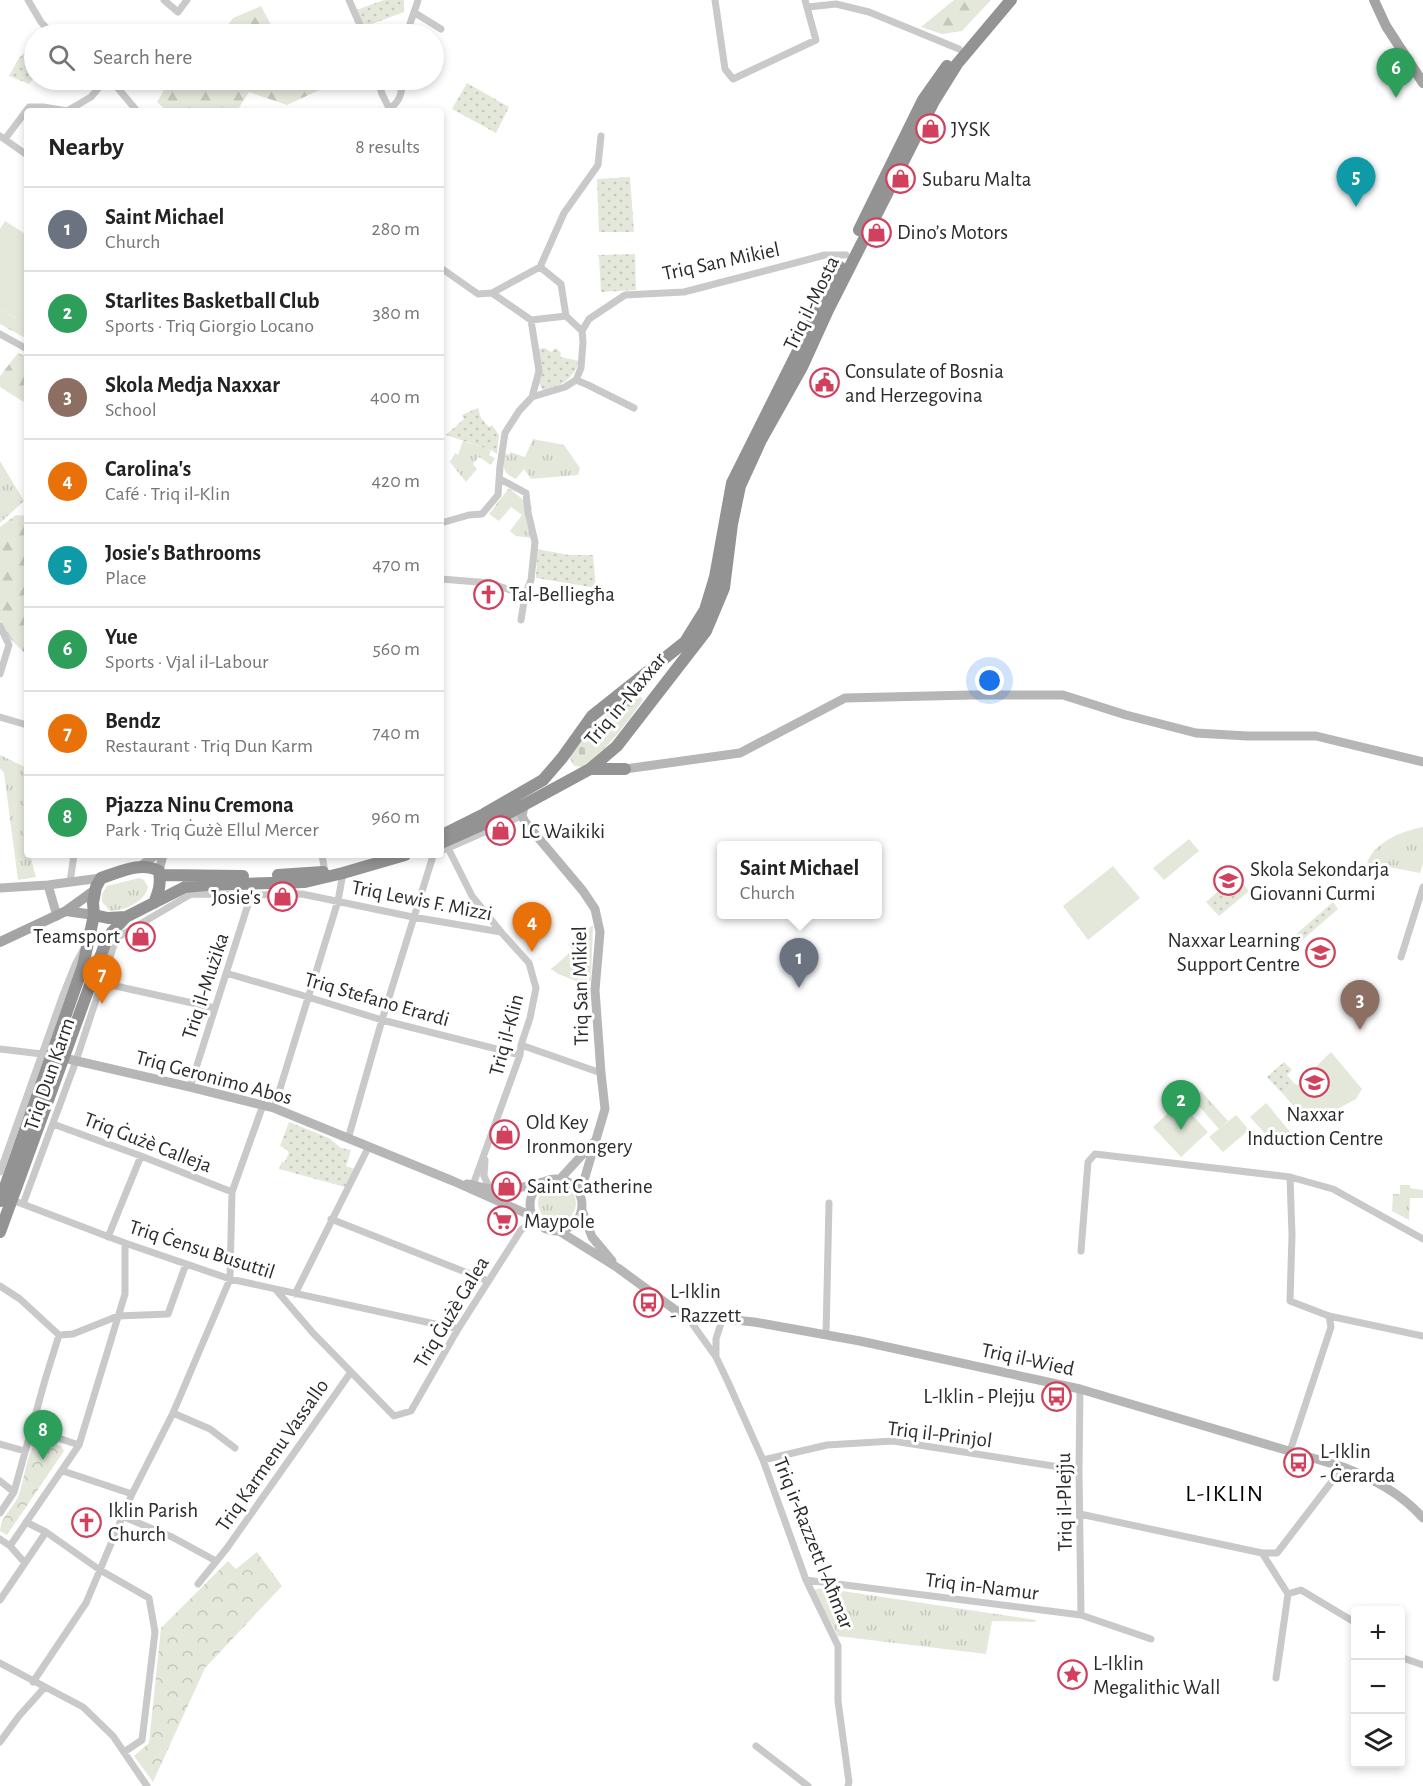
<!DOCTYPE html>
<meta charset="utf-8">
<style>
:root{--surface:#fff;--page:#f6f6f6;--text:#222;--muted:#767676;--line:#e0e0e0;--accent:#d1405c}
body{margin:0;font-family:"Alegreya Sans",sans-serif;background:var(--page);color:var(--text)}
.controls{position:absolute;right:18px;bottom:18px;display:grid;overflow:hidden;border-radius:6px;box-shadow:0 3px 9px #0003}
.controls button{width:54px;height:54px;display:grid;place-items:center;padding:0;border:0;border-bottom:2px solid var(--line);background:var(--surface);color:var(--text);font:30px sans-serif}
.you{position:absolute;left:990px;top:681px;width:21px;height:21px;margin:-15px;border:4px solid #fff;border-radius:50%;background:#1a73e8;box-shadow:0 0 0 9px #1a73e833}
.badge{display:grid;place-items:center;width:39px;height:39px;border-radius:50%;background:var(--accent);color:#fff;font-size:20px;font-weight:700}
.pin{position:absolute;translate:-50% -50px;filter:drop-shadow(0 2px 3px #0008)}
.pin::after{content:'';position:absolute;top:32px;width:21px;height:18px;background:inherit;clip-path:polygon(0 0,100% 0,50% 100%)}
.popup{position:absolute;left:717px;top:841px;width:165px;height:78px;box-sizing:border-box;display:grid;place-content:center;border-radius:6px;background:var(--surface);filter:drop-shadow(0 2px 4px #0005);font-size:20px;white-space:nowrap;color:var(--muted)}
.popup b{font-size:22px;color:var(--text)}
.popup::after{content:'';position:absolute;left:50%;top:100%;margin-left:-12px;border:12px solid transparent;border-top-color:var(--surface)}
.list{margin:0;padding:0;list-style:none}
h2{display:flex;justify-content:space-between;align-items:center;height:78px;margin:0;padding:0 24px;font-size:26px}
h2 small{font-size:20px;font-weight:400;color:var(--muted)}
.list li{display:grid;grid-template-columns:39px 1fr auto;gap:18px;align-items:center;box-sizing:border-box;height:84px;padding:0 24px;border-top:2px solid var(--line)}
.list b{display:block;font-size:22px;white-space:nowrap}
.list p{margin:0;font-size:20px;white-space:nowrap;color:var(--muted)}
.list em{font-size:20px;font-style:normal;color:var(--muted)}
.icon{flex:none;width:33px;height:33px;fill:none;stroke:currentColor;stroke-width:2;stroke-linecap:round;stroke-linejoin:round}
.map{position:relative;flex:none;width:1423px;height:1786px;overflow:hidden}
.search{position:absolute;background:var(--surface);box-shadow:0 3px 9px #0003;left:24px;top:24px;width:420px;height:66px;display:flex;align-items:center;gap:15px;box-sizing:border-box;padding:0 21px;border-radius:33px;color:var(--muted);font-size:22px}
.panel{position:absolute;background:var(--surface);box-shadow:0 3px 9px #0003;left:24px;top:108px;width:420px;height:750px;border-radius:6px}
.map>svg:first-child{display:block}
</style>
<div class="map">
<svg width="1423" height="1786" viewBox="0 0 1423 1786">
<defs>
<pattern id="grass-tufts" width="24" height="20" patternUnits="userSpaceOnUse" patternTransform="scale(1.5)"><rect width="24" height="20" fill="#e4e8db"/><path d="M3 7l-1-3M5 7V3M7 7l1-3M15 17l-1-3M17 17v-4M19 17l1-3" fill="none" stroke="#c4c7bc"/></pattern>
<pattern id="forest-firs" width="22" height="20" patternUnits="userSpaceOnUse" patternTransform="scale(1.5)"><rect width="22" height="20" fill="#e4e8db"/><path d="M5 1l3.5 6h-7zM16 11l3.5 6h-7z" fill="#c4c7bc"/></pattern>
<pattern id="cemetery-stones" width="16" height="16" patternUnits="userSpaceOnUse" patternTransform="scale(1.5)"><rect width="16" height="16" fill="#e4e8db"/><path d="M2 7V4a2 2 0 0 1 4 0v3zM10 15v-3a2 2 0 0 1 4 0v3z" fill="#c4c7bc"/></pattern>
<pattern id="park-crowns" width="20" height="18" patternUnits="userSpaceOnUse" patternTransform="scale(1.5)"><rect width="20" height="18" fill="#e4e8db"/><path d="M2 6a3 3 0 1 1 6 0M12 15a3 3 0 1 1 6 0" fill="none" stroke="#c4c7bc"/></pattern>
<pattern id="garden-dots" width="8" height="8" patternUnits="userSpaceOnUse" patternTransform="scale(1.5)"><rect width="8" height="8" fill="#e4e8db"/><path d="M2 2h.1M6 6h.1" fill="none" stroke="#c4c7bc" stroke-width="1.8" stroke-linecap="round"/></pattern>
</defs>
<rect width="100%" height="100%" fill="#fff"/>
<path fill="url(#grass-tufts)" d="M533 439 564 445 580 468 578 475 531 479 524 469 516 479C502 473 503 468 504 453L509 455 510 452 525 457Z
M463 441 491 450 489 455 495 458 491 465 479 457 473 464 477 469 466 482 450 462 455 453 458 455Z
M0 461 24 501 0 523Z
M509 488 532 507 531 510V538L516 536 510 531 522 515 511 507 499 521 489 514Z
M0 755 27 768V855H30L36 877 18 880 4 773 0 768Z
M1423 827V863L1420 873 1367 863C1375 841 1403 831 1423 827Z
M139 878 144 880 148 887C144 903 125 910 110 911L102 902V894L107 886Z
M593 925 591 981 584 984 558 974 551 969 573 950 568 944Z
M1201 1091 1228 1121 1219 1129 1192 1098Z
M538 1203a19 19 0 1 1 38 0a19 19 0 1 1-38 0Z
M1400 1185H1410V1188L1423 1190V1198H1410L1409 1220 1392 1211 1393 1194H1400Z
M822 1588 1036 1620 1035 1622 992 1621 986 1654 837 1636 836 1632 813 1590Z"/>
<path fill="url(#forest-firs)" d="M954 0H991L962 31 942 34 921 27Z
M261 6 276 34H221L233 18Z
M170 80H324L330 85 287 105 249 92 237 111H220L215 108 212 111H167L157 102Z
M18 353 27 357V404L0 387V376Z
M16 515 27 516V655L11 640 0 620V527Z"/>
<path fill="url(#cemetery-stones)" d="M637 691 643 700C624 727 610 745 584 767L574 766 569 756 592 726Z"/>
<path fill="url(#park-crowns)" d="M0 309 27 324V339L0 324Z
M36 1442 61 1446 64 1451 7 1535 0 1531C0 1518 13 1508 18 1497 25 1479 25 1458 36 1442Z
M257 1552 282 1586 205 1668 153 1782 134 1756 149 1743 161 1628 228 1561 236 1569Z"/>
<path fill="url(#garden-dots)" d="M384 0H404V12L364 27 356 10Z
M34 44V77L29 84 9 76 19 58Z
M467 83 509 107 496 133 452 109Z
M630 177 634 232H599L597 179Z
M635 254 636 290 601 292 599 258 597 255Z
M545 348 551 352 556 348 561 353 560 357 580 361C571 381 563 385 543 391L539 383 537 349Z
M478 408 481 418 489 427 492 425 499 435 497 454 491 450 446 435 464 419 462 415Z
M537 549 569 555H593L596 588 536 578Z
M1236 876 1249 891 1219 916 1206 902Z
M1333 902 1338 909 1300 942 1294 936Z
M1284 1062 1292 1070 1287 1075 1294 1083 1283 1094 1267 1077Z
M289 1122 329 1138 341 1148 351 1150 346 1166 354 1169 345 1187 279 1169 282 1161 284 1163 289 1153 286 1149 280 1146Z"/>
<path fill="#e4e8db" d="M5 221 27 235V324L0 309V229Z
M1189 839 1199 851 1164 880 1153 868Z
M1113 866 1140 898 1088 940 1063 906Z
M1331 1052 1362 1089 1356 1099 1309 1124 1283 1094 1294 1083 1297 1085Z
M1180 1102 1208 1132 1181 1157 1153 1127Z
M1266 1103 1268 1105 1291 1133 1271 1140 1250 1117Z
M1236 1115 1249 1130 1223 1152 1209 1137Z"/>
<g fill="none" stroke-linecap="round" stroke-linejoin="round">
<path stroke="#c9c9c9" stroke-width="7" d="M28 0 41 22 52 34
M164 0 178 12 187 0
M349 0 364 34
M715 0 725 69 733 79 816 40 805 0
M808 7 836 4 869 12 959 49
M415 13 441 29
M408 34C409 22 415 12 418 0
M111 80 137 111
M378 80 382 94 389 108
M388 111C391 107 396 104 398 100 402 94 402 86 403 80
M0 136 27 155
M5 139 29 107H43L67 111 91 97 105 80
M540 267 564 213 598 165 601 136
M441 268 478 294 492 293 540 267 561 284 566 316 582 331
M492 293 531 320 566 316
M531 320 539 371 532 397
M582 331 589 319 625 295 684 292 825 255H846
M0 334 27 349
M576 380 588 385 634 408
M500 479 526 493 528 512 535 542 531 580 525 595 521 620
M441 523 469 515 482 514 498 495 500 466 505 433 519 411 532 397 565 387 576 380 581 368 583 342 582 331
M441 579 490 583 525 595
M0 626 9 645 0 674
M0 717 27 725
M445 842 472 896 501 932 529 963 536 988 530 1018 521 1045 520 1055 473 1185
M441 851 517 818
M322 855 325 872
M70 882 74 855
M1401 957 1423 887
M226 973 308 997 382 1020 520 1055
M102 983 215 1008
M521 1045 601 1073
M0 1049 42 1054
M190 1087 251 895
M274 1108 338 901 343 873
M53 1124 141 1156 232 1192
M348 1139 382 1020 433 856 430 855
M485 1160 484 1176 490 1189
M0 1172 63 995 75 965 83 950
M1290 1177 1292 1235 1290 1301 1329 1316 1423 1336
M12 1200 125 1243 230 1279 458 1329
M23 1204 76 1061 114 945 120 936 191 894 251 895 302 894 413 917 501 932
M331 1219 488 1281
M108 1237 141 1156
M1081 1251 1088 1162 1095 1154 1290 1177 1333 1189 1423 1239
M0 1286 20 1299 59 1335 73 1334 118 1316 168 1314 186 1264
M277 1291 313 1333 394 1416 411 1411 458 1329 521 1230 534 1220
M295 1294 368 1148
M686 1315 716 1357 728 1382 763 1460 806 1580 838 1646V1701L849 1782 848 1786
M826 1335 829 1203
M716 1357V1339L722 1320
M1080 1389 1079 1470 1081 1615
M173 1413 210 1429 235 1448
M31 1429 79 1445
M0 1444 25 1451
M1290 1451 1331 1327 1329 1316
M763 1460 827 1445 893 1441 1079 1470
M63 1471 132 1494
M0 1481 14 1492
M0 1513 14 1492 45 1380 59 1335
M1080 1514 1262 1553H1277L1343 1467
M124 1517 172 1537 216 1561
M26 1522 46 1532 100 1570 149 1598 155 1632 142 1740 124 1752
M0 1539 10 1546 25 1563
M10 1546 79 1445 125 1294V1243
M1262 1553 1288 1594 1301 1590 1356 1623
M806 1580 1081 1615 1151 1639
M198 1584 227 1548 351 1372
M0 1600 46 1532
M1400 1657 1423 1665
M0 1663 83 1707 113 1736 147 1786
M1276 1678 1288 1594
M33 1682 86 1603 132 1494 173 1413 230 1279 232 1192 263 1105
M0 1742 19 1716 45 1687
M756 1746 808 1786"/>
<path stroke="#b6b6b6" stroke-width="9" d="M625 769 740 753 845 698 971 695H1063L1126 715 1196 733 1247 736H1316L1423 762
M524 806 522 816 525 822 583 891 595 909 600 932 595 990 601 1073 605 1109 580 1194
M139 867 156 855
M159 871 163 855
M48 885 57 916
M0 888 48 885 101 878
M64 1058 190 1087 274 1108 453 1181 532 1216
M530 1205a26 26 0 1 1 52 0a26 26 0 1 1-52 0Z
M560 1179 594 1142
M467 1184C475 1185 483 1188 492 1189 508 1191 526 1187 542 1182
M582 1210 592 1237 612 1261
M559 1231 618 1268 674 1309 686 1315 754 1322 860 1341 1080 1389 1343 1467C1373 1479 1401 1493 1423 1518"/>
<path stroke="#a4a4a4" stroke-width="10" d="M1374 0 1386 26 1423 83
M66 911 94 915
M0 942 66 911 95 890"/>
<path stroke="#939393" stroke-width="12" d="M859 230 923 100 947 66
M590 769H625
M442 835 484 814 543 780 562 758 592 716 685 642 705 610 715 577 732 483 840 267
M441 843 509 813 590 769 617 746 706 631 724 588 732 524 740 486 761 440 802 367 828 310 934 101 957 64 1011 0
M160 875 243 876
M278 875 323 872
M94 915 108 918 126 917 185 887 206 885 305 882 343 873 405 855
M0 1201 83 966 94 915 93 903 96 887 101 878C120 872 141 861 159 871 161 884 159 891 154 903
M0 1232 105 944 112 932 126 917"/>
</g>
<defs>
<symbol id="shop-ring" viewBox="-11 -11 22 22"><circle r="9.5" fill="#fff" stroke="#d1405c" stroke-width="1.5"/><path d="M-5-2.5h2.3a2.7 3.5 0 0 1 5.4 0H5L5.5 6h-11ZM-1.5-2.5h3a1.5 2.3 0 0 0-3 0Z" fill="#d1405c"/></symbol>
<symbol id="civic-ring" viewBox="-11 -11 22 22"><circle r="9.5" fill="#fff" stroke="#d1405c" stroke-width="1.5"/><path d="M-.6-6.5H3V-4.5H.6V-3L4-1V1h2V6H-6V1h2V-1L-.6-3ZM-1.2 2.5V6h2.4V2.5Z" fill="#d1405c"/></symbol>
<symbol id="church-ring" viewBox="-11 -11 22 22"><circle r="9.5" fill="#fff" stroke="#d1405c" stroke-width="1.5"/><path d="M-1.2-6h2.4v3.5h3.3v2.4h-3.3V6h-2.4V-.1h-3.3v-2.4h3.3Z" fill="#d1405c"/></symbol>
<symbol id="school-ring" viewBox="-11 -11 22 22"><circle r="9.5" fill="#fff" stroke="#d1405c" stroke-width="1.5"/><path d="M0-5L7-2L0 1L-7-2ZM-4 1L0 2.5L4 1V4Q0 6-4 4Z" fill="#d1405c"/></symbol>
<symbol id="supermarket-ring" viewBox="-11 -11 22 22"><circle r="9.5" fill="#fff" stroke="#d1405c" stroke-width="1.5"/><path d="M-6-5.5h2.5l.6 2H6L4.5 2H-2.5L-4.4-4H-6ZM-1.5 3.2a1.3 1.3 0 1 0 .1 0ZM3 3.2a1.3 1.3 0 1 0 .1 0Z" fill="#d1405c"/></symbol>
<symbol id="bus-ring" viewBox="-11 -11 22 22"><circle r="9.5" fill="#fff" stroke="#d1405c" stroke-width="1.5"/><path d="M-5-6H5V4H4V6H2V4H-2V6H-4V4H-5ZM-3.5-4V0h7V-4ZM-3.5 1.2v1.5H-2V1.2ZM2 1.2v1.5H3.5V1.2Z" fill="#d1405c"/></symbol>
<symbol id="sight-ring" viewBox="-11 -11 22 22"><circle r="9.5" fill="#fff" stroke="#d1405c" stroke-width="1.5"/><path d="M0-6L1.8-2.2L6-1.7L2.9 1.2L3.7 5.4L0 3.3L-3.7 5.4L-2.9 1.2L-6-1.7L-1.8-2.2Z" fill="#d1405c"/></symbol>
</defs>
<g fill-rule="evenodd">
<use href="#shop-ring" x="914" y="112" width="33" height="33"/>
<use href="#shop-ring" x="884" y="162" width="33" height="33"/>
<use href="#shop-ring" x="860" y="216" width="33" height="33"/>
<use href="#civic-ring" x="808" y="366" width="33" height="33"/>
<use href="#church-ring" x="472" y="578" width="33" height="33"/>
<use href="#shop-ring" x="484" y="814" width="33" height="33"/>
<use href="#school-ring" x="1212" y="864" width="33" height="33"/>
<use href="#shop-ring" x="266" y="880" width="33" height="33"/>
<use href="#shop-ring" x="124" y="920" width="33" height="33"/>
<use href="#school-ring" x="1304" y="936" width="33" height="33"/>
<use href="#school-ring" x="1298" y="1066" width="33" height="33"/>
<use href="#shop-ring" x="488" y="1118" width="33" height="33"/>
<use href="#shop-ring" x="490" y="1170" width="33" height="33"/>
<use href="#supermarket-ring" x="486" y="1204" width="33" height="33"/>
<use href="#bus-ring" x="632" y="1286" width="33" height="33"/>
<use href="#bus-ring" x="1040" y="1380" width="33" height="33"/>
<use href="#bus-ring" x="1282" y="1446" width="33" height="33"/>
<use href="#church-ring" x="70" y="1506" width="33" height="33"/>
<use href="#sight-ring" x="1056" y="1658" width="33" height="33"/>
</g>
<g text-anchor="middle" stroke-width="6" stroke-linejoin="round" paint-order="stroke">
<g font-size="21" fill="#2c2c2c" stroke="#fff" text-anchor="start">
<text x="951" y="136">JYSK</text>
<text x="922" y="186">Subaru Malta</text>
<text x="897" y="239">Dino’s Motors</text>
<text x="845" y="378">Consulate of Bosnia<tspan x="845" dy="24">and Herzegovina</tspan></text>
<text x="509" y="601">Tal-Belliegħa</text>
<text x="521" y="838">LC Waikiki</text>
<text x="1250" y="876">Skola Sekondarja<tspan x="1250" dy="24">Giovanni Curmi</tspan></text>
<text x="261" y="904" text-anchor="end">Josie's</text>
<text x="120" y="943" text-anchor="end">Teamsport</text>
<text x="1300" y="947" text-anchor="end">Naxxar Learning<tspan x="1300" dy="24">Support Centre</tspan></text>
<text x="1315" y="1121" text-anchor="middle">Naxxar<tspan x="1315" dy="24">Induction Centre</tspan></text>
<text x="526" y="1129">Old Key<tspan x="526" dy="24">Ironmongery</tspan></text>
<text x="527" y="1193">Saint Catherine</text>
<text x="524" y="1228">Maypole</text>
<text x="670" y="1298">L-Iklin<tspan x="670" dy="24">- Razzett</tspan></text>
<text x="1035" y="1403" text-anchor="end">L-Iklin - Plejju</text>
<text x="1320" y="1458">L-Iklin<tspan x="1320" dy="24">- Ġerarda</tspan></text>
<text x="108" y="1517">Iklin Parish<tspan x="108" dy="24">Church</tspan></text>
<text x="1093" y="1670">L-Iklin<tspan x="1093" dy="24">Megalithic Wall</tspan></text>
</g>
<g font-size="21" fill="#2c2c2c" stroke="#fff">
<text transform="translate(721 261) rotate(-12)" y="7">Triq San Mikiel</text>
<text transform="translate(811 303) rotate(-64)" y="7">Triq il-Mosta</text>
<text transform="translate(625 699) rotate(-50)" y="7">Triq in-Naxxar</text>
<text transform="translate(422 900) rotate(11)" y="7">Triq Lewis F. Mizzi</text>
<text transform="translate(205 986) rotate(-72)" y="7">Triq il-Mużika</text>
<text transform="translate(580 986) rotate(-91)" y="7">Triq San Mikiel</text>
<text transform="translate(377 999) rotate(16)" y="7">Triq Stefano Erardi</text>
<text transform="translate(506 1035) rotate(-75)" y="7">Triq il-Klin</text>
<text transform="translate(49 1074) rotate(-71)" y="7">Triq Dun Karm</text>
<text transform="translate(214 1077) rotate(15)" y="7">Triq Geronimo Abos</text>
<text transform="translate(148 1142) rotate(21)" y="7">Triq Ġużè Calleja</text>
<text transform="translate(202 1249) rotate(18)" y="7">Triq Ċensu Busuttil</text>
<text transform="translate(451 1312) rotate(-59)" y="7">Triq Ġużè Galea</text>
<text transform="translate(1028 1359) rotate(12)" y="7">Triq il-Wied</text>
<text transform="translate(940 1434) rotate(7)" y="7">Triq il-Prinjol</text>
<text transform="translate(272 1455) rotate(-55)" y="7">Triq Karmenu Vassallo</text>
<text transform="translate(1064 1502) rotate(-91)" y="7">Triq il-Plejju</text>
<text transform="translate(814 1543) rotate(68)" y="7">Triq ir-Razzett l-Aħmar</text>
<text transform="translate(982 1586) rotate(7)" y="7">Triq in-Namur</text>
</g>
<g font-size="24" letter-spacing="1.5" fill="#000" stroke="#fff">
<text x="1225" y="1501">L-IKLIN</text>
</g>
</g>
</svg>
<div class="controls">
<button>+</button>
<button>−</button>
<button><svg class="icon" aria-label="layers" viewBox="0 0 24 24"><path d="M12 4l9 5-9 5-9-5zM3 14l9 5 9-5"/></svg></button>
</div>
<div class="you"></div>
<div class="pin badge" style="left:799px;top:988px;background:#6b7280">1</div>
<div class="popup"><b>Saint Michael</b>Church</div>
<div class="pin badge" style="left:1181px;top:1130px;background:#2e9e5b">2</div>
<div class="pin badge" style="left:1360px;top:1030px;background:#8d6e63">3</div>
<div class="pin badge" style="left:532px;top:952px;background:#e8710a">4</div>
<div class="pin badge" style="left:1356px;top:207px;background:#0f9aa8">5</div>
<div class="pin badge" style="left:1396px;top:98px;background:#2e9e5b">6</div>
<div class="pin badge" style="left:102px;top:1004px;background:#e8710a">7</div>
<div class="pin badge" style="left:43px;top:1460px;background:#2e9e5b">8</div>
<div class="search"><svg class="icon" aria-label="search" viewBox="0 0 24 24"><circle cx="10" cy="10" r="6"/><path d="M15 15l6 6"/></svg>Search here</div>
<section class="panel">
<h2>Nearby<small>8 results</small></h2>
<ul class="list">
<li><span class="badge" style="background:#6b7280">1</span><div><b>Saint Michael</b><p>Church</p></div><em>280 m</em></li>
<li><span class="badge" style="background:#2e9e5b">2</span><div><b>Starlites Basketball Club</b><p>Sports · Triq Giorgio Locano</p></div><em>380 m</em></li>
<li><span class="badge" style="background:#8d6e63">3</span><div><b>Skola Medja Naxxar</b><p>School</p></div><em>400 m</em></li>
<li><span class="badge" style="background:#e8710a">4</span><div><b>Carolina's</b><p>Café · Triq il-Klin</p></div><em>420 m</em></li>
<li><span class="badge" style="background:#0f9aa8">5</span><div><b>Josie's Bathrooms</b><p>Place</p></div><em>470 m</em></li>
<li><span class="badge" style="background:#2e9e5b">6</span><div><b>Yue</b><p>Sports · Vjal il-Labour</p></div><em>560 m</em></li>
<li><span class="badge" style="background:#e8710a">7</span><div><b>Bendz</b><p>Restaurant · Triq Dun Karm</p></div><em>740 m</em></li>
<li><span class="badge" style="background:#2e9e5b">8</span><div><b>Pjazza Ninu Cremona</b><p>Park · Triq Ġużè Ellul Mercer</p></div><em>960 m</em></li>
</ul>
</section>
</div>
